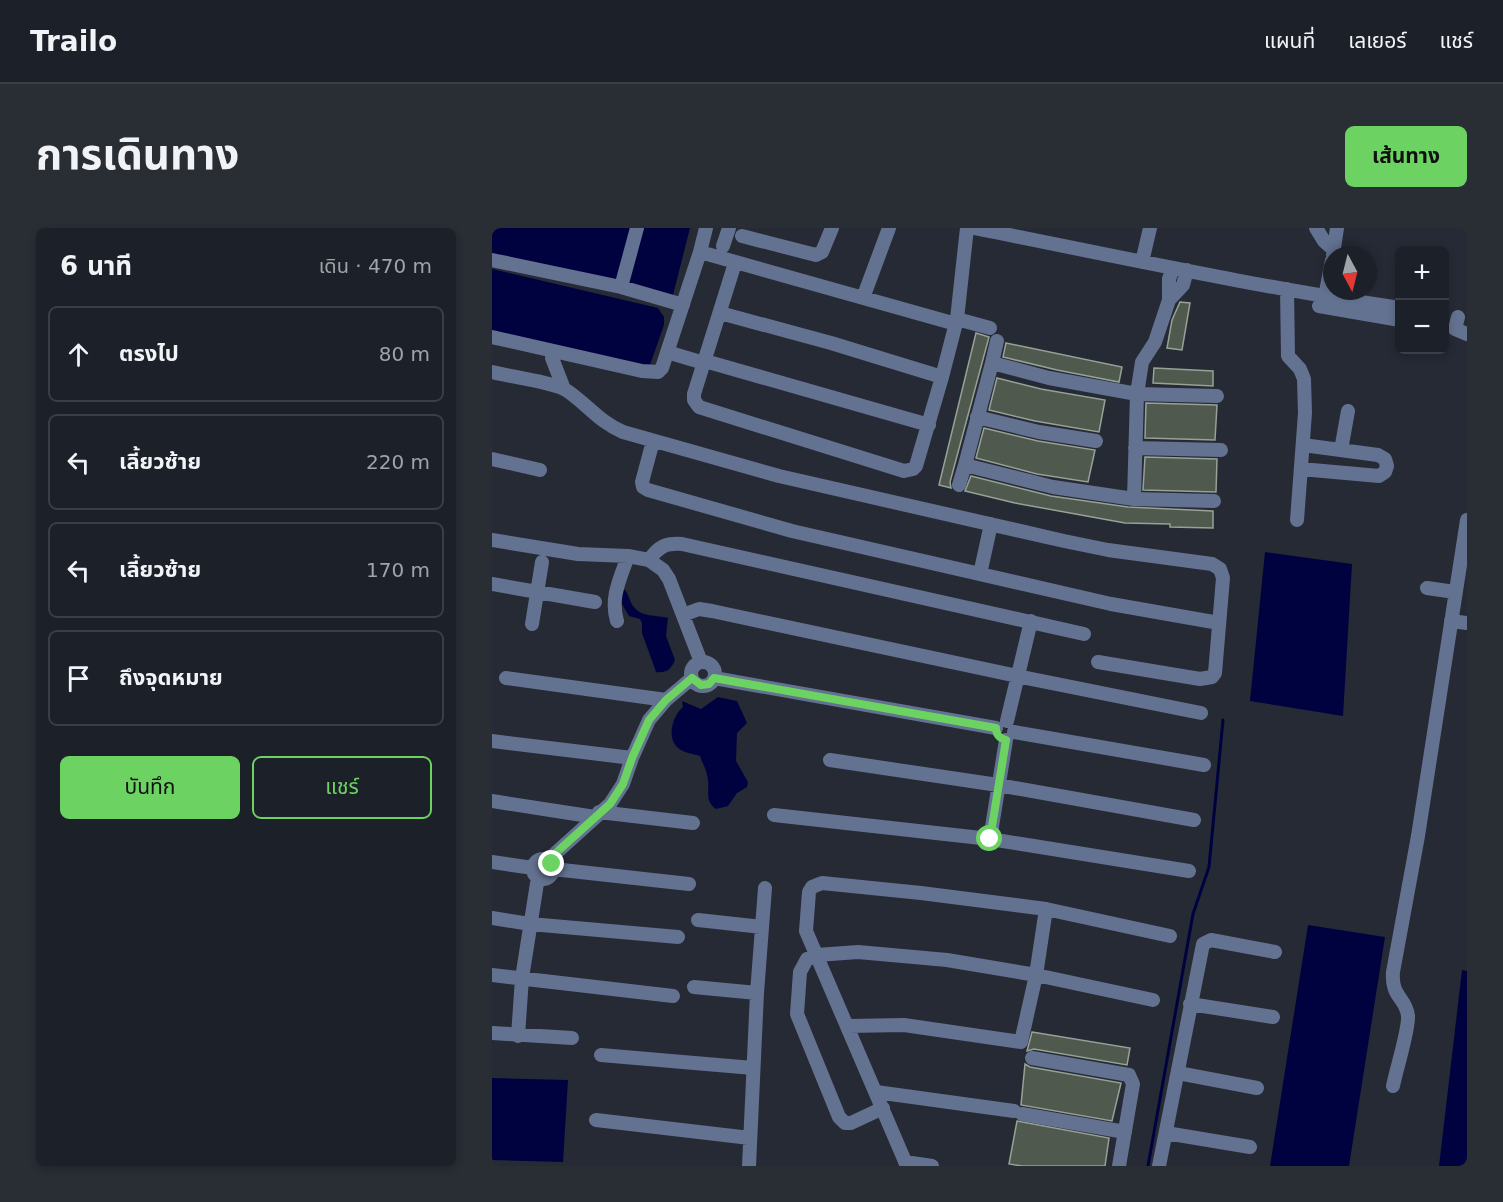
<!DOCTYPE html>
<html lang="th">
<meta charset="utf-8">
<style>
:root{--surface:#1c2028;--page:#292d34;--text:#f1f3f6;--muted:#a0a3a8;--line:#3a3e45;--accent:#6cd362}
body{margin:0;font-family:"DejaVu Sans","Noto Sans Thai",sans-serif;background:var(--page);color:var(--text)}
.controls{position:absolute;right:18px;top:18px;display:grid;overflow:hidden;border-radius:9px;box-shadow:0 3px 9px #0003}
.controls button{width:54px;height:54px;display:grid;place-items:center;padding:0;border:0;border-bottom:2px solid var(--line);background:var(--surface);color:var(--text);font:30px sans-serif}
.compass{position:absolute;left:831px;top:18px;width:54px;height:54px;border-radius:50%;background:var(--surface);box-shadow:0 3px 9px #0003;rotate:173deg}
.stop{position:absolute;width:18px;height:18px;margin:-14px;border:4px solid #6cd362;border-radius:50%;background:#fff}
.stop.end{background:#6cd362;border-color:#fff;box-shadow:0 2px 6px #0008}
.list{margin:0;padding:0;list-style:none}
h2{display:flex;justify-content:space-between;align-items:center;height:78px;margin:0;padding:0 24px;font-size:26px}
h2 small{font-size:20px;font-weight:400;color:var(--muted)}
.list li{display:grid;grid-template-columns:39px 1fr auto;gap:18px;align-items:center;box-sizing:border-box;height:96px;margin:0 12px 12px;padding:0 12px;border:2px solid var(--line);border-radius:9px}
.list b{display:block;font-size:22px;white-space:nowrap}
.list em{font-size:20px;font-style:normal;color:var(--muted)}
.actions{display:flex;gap:12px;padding:18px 24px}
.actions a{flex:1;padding:14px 0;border:2px solid var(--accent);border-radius:9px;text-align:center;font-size:21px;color:var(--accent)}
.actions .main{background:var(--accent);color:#111}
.icon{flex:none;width:33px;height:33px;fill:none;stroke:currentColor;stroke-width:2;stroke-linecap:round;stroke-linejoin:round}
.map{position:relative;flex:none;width:975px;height:938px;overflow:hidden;border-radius:9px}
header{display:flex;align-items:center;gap:36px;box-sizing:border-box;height:84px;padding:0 30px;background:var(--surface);border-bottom:2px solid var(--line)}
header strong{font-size:28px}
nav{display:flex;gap:33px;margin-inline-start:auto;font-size:21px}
.intro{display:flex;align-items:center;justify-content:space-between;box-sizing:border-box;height:144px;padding:0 36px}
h1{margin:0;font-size:42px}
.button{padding:15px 27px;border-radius:9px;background:var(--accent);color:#111;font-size:21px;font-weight:700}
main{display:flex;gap:36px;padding:0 36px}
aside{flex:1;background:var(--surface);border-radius:9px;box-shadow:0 3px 9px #0003}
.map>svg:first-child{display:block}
</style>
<header>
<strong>Trailo</strong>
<nav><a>แผนที่</a><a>เลเยอร์</a><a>แชร์</a></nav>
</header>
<div class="intro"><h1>การเดินทาง</h1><a class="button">เส้นทาง</a></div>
<main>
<aside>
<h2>6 นาที<small>เดิน · 470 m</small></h2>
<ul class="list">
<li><svg class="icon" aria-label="ahead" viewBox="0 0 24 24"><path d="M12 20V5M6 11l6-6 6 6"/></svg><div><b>ตรงไป</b></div><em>80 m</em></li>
<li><svg class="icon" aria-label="left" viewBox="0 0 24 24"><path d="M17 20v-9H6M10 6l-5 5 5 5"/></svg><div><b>เลี้ยวซ้าย</b></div><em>220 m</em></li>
<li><svg class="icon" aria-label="left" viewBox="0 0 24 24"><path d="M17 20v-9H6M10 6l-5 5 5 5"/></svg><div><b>เลี้ยวซ้าย</b></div><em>170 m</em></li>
<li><svg class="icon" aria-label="arrive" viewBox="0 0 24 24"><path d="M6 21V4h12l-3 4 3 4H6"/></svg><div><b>ถึงจุดหมาย</b></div></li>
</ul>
<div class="actions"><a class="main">บันทึก</a><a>แชร์</a></div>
</aside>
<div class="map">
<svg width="975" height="938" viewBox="0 0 975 938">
<rect width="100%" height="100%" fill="#252a35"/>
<path fill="#00023f" d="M0 0H140L128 47 120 54 0 28Z
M149 0H198L181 67 135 55Z
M0 41 166 80 172 89V97L158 137 151 139 0 103Z
M773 324 860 336 851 488 758 473Z
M133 362C137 367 138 375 142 379 149 389 165 387 176 390L174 408 183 432C179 442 174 445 164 444L150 405V395L148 391 137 388 127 371V363Z
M226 469 245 473 255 495 245 505 244 533 256 554 255 559 245 565 236 578 224 581C211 572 219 560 215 547 214 540 210 535 208 528 202 526 194 525 189 522 173 513 180 488 191 479L190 473 209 481Z
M816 697 893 709 857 938H778Z
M970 742 975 743V938H947Z
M0 850 76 852 71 934 0 932Z"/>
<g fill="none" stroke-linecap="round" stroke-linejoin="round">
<path stroke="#00023f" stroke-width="3" d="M656 938 701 686 717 639 731 492"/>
</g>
<path fill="#4f594e" stroke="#97a296" stroke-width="1.5" d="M688 74 698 75 690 122 675 120 680 92Z
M484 105 497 109 458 254 459 260 447 257Z
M514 115 630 139 627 154 565 142 511 129Z
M662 140 721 143V158L661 155Z
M505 150 549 161 613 172 607 204 543 193 497 182Z
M654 175 725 177 723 212 653 210Z
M492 200 546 213 603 222 596 254 545 246 484 230Z
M653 229 725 231 724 264 651 262Z
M479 248 559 268 636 279 721 283V300L678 299V296L633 295 523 275 473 263Z
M540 804 638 820 635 837 542 821 535 823Z
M533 836 538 839 629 855 620 893 529 877Z
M525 893 617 910 613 938H530L517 936Z"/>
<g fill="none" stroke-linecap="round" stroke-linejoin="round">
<path stroke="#637290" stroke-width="14" d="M482 0C624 28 765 59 908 80
M824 0 832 13 842 22
M250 8 324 27 330 24 340 0
M231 18 237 0
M208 24 214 0
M841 27 845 0
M0 32 129 59 191 77
M650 34 658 0
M243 35 202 166V172L207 179 412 243 421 241 424 238 450 149 465 91 475 0
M681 40 677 51V72L691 57 695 42
M129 59 145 0
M795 61 796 128 808 141 812 151 813 185 805 292
M833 69 840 32
M371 70 397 0
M677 72 663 114 650 134 645 166 642 271 561 259 473 237 500 135 557 150 645 166 725 168
M827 78 908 92
M228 85 339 115 450 149
M966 89 963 101 975 106
M465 91 498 100
M0 109 150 143 166 144 170 140 208 24 464 96
M175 124 212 135
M60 130 72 161
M213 133 437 197
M500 135 505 113
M0 144C15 148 64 155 74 162 95 176 107 194 131 204L287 248 572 313 616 322 720 336 728 341 731 350 723 445 720 449 708 451 606 434
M485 189 547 204 604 213
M161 213 150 254 151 259 156 262 300 303 619 376 727 395
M643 220 729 222
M849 222 856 183
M0 231 48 242
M809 241 887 248 893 244 895 238 893 231 886 227 811 217
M467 257 473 237
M642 271 722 273
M0 312 86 326 136 328 157 332 171 342 177 351 209 434
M157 332C167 318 174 315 190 316L592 406
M488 346 499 296
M0 356 103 374
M935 360 963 364
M191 387 207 381 220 383 525 448 709 485
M125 393C118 370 128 351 136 328
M959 393 975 395
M40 396 50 334
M199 446a12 12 0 1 1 24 0a12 12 0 1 1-24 0Z
M14 450 174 472
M222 450 504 500
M515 493 539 393
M522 504 712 537
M0 513 140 530
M338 532 506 557 702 592
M0 573 103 589
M107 584 201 595
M282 587 498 611 697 643
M498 611 514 512
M41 641a10 10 0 1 1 20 0a10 10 0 1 1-20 0Z
M56 632 118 576 131 556 140 530 157 492 174 472 200 450
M0 634 41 640
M61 641 197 656
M0 690 38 696 186 709
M206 692 270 699
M0 747 181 768
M202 759 265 765
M698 776 781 789
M356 798 412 797 529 814 544 747 554 681
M0 805 80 810
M26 808 30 750 46 649
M109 827 261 840
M540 830 637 847 641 856 627 938
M686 845 765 860
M901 858C904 842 917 802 916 788 914 769 899 770 901 744L926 608 975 292
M384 864 522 883
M391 880 359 895H353L347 889 305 786 308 744 315 731 325 727 366 724 455 732 544 747 661 772
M530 886 633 904
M104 892 258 910
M674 905 758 919
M413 934 440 938
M257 938 265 765 273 660
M415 938 314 703 317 664 320 659 330 655 429 665 554 681 678 708
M667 938 711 716 719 712 783 724"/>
</g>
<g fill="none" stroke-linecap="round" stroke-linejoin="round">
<path stroke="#6cd362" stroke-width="8" d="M60 636 56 632 118 576 131 556 140 530 157 492 174 472 200 450 209 457 217 456 222 450 504 500C504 507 507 510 514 512L498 611"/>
</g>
</svg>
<div class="controls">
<button>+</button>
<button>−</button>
</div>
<svg class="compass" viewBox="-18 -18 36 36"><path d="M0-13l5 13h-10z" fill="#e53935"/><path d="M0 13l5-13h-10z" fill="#a0a3a8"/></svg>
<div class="stop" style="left:498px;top:611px"></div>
<div class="stop end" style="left:60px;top:636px"></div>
</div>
</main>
